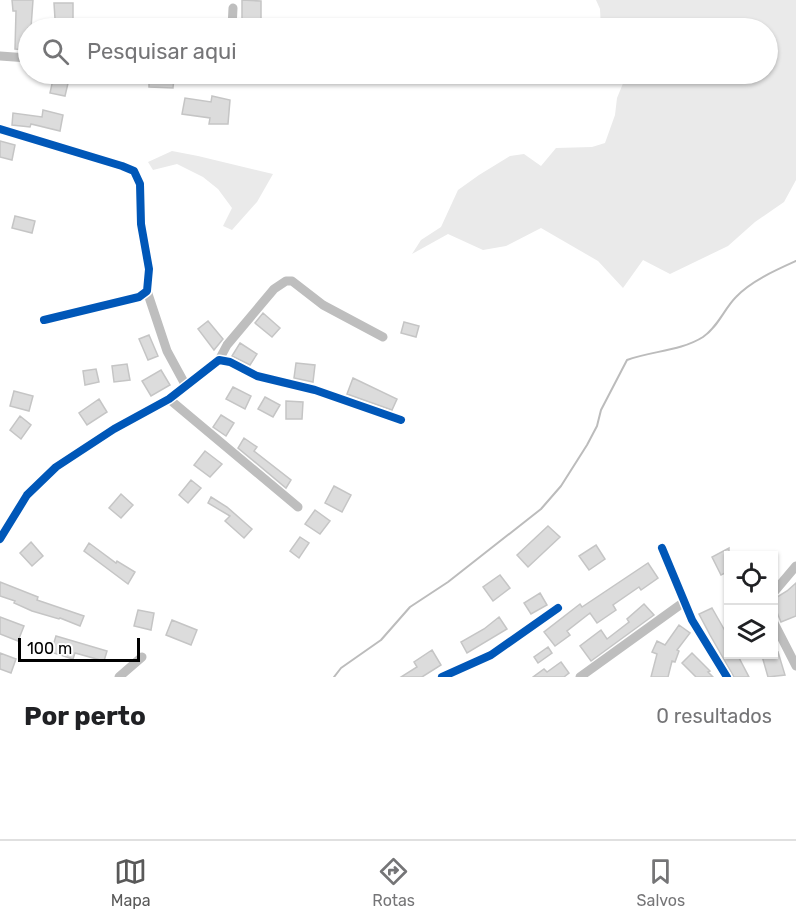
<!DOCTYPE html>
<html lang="pt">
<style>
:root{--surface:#fff;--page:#f2f2f2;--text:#202124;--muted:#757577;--line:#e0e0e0;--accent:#595959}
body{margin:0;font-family:Rubik,sans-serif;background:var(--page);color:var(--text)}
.controls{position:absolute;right:18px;bottom:18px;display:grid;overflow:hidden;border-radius:0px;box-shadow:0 2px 4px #0004}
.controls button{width:54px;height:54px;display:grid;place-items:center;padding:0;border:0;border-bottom:2px solid var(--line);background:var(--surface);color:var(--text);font:30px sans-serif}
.scale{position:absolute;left:18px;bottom:15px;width:122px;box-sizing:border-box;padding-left:6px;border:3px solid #000;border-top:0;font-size:16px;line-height:21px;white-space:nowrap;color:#000;-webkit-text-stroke:4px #fff;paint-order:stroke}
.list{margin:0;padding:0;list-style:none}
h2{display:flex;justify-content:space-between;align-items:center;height:78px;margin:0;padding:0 24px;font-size:26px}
h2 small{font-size:20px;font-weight:400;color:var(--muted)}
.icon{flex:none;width:33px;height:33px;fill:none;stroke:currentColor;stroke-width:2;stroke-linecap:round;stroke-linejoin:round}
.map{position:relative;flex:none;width:796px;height:677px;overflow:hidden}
.search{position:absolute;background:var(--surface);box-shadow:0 2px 4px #0004;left:18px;right:18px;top:18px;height:66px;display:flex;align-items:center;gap:15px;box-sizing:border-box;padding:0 21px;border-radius:33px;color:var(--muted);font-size:22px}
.sheet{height:162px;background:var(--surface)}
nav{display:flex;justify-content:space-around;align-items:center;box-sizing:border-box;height:84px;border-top:2px solid var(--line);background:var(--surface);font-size:16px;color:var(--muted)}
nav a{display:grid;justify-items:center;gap:3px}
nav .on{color:var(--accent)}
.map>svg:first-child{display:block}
</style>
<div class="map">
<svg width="796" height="677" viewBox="0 0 796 677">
<rect width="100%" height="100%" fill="#fff"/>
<path fill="#eaeaea" d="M596 0H796V180L784 202 755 222 728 246 670 274 643 260 623 288 598 261 541 228 506 246 483 250 448 234 412 254 421 240 441 227 458 190 479 175 510 156 524 154 541 166 556 148 592 147 605 143 615 115 617 98 624 81 619 74H768V28H601L600 9Z
M172 151 198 156 273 174 257 202 232 230 223 226 232 208 218 189 203 177 177 164 153 170 148 162Z"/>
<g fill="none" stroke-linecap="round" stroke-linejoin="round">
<path stroke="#bcbcbc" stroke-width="2" d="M334 677 341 668 381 640 410 607 448 582 541 509 561 486 587 445 597 426 601 410 627 360C651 351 681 351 703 337 718 327 724 309 736 297 751 281 776 270 796 261"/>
</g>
<path fill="#dcdcdc" stroke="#c5c5c5" stroke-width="1.5" d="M12 0H33L31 28H28V50L15 49 16 11H13Z
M242 0 261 1V21H242Z
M54 3H73V19H55Z
M149 74H170V77H174L173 88 149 87Z
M54 75 69 79 65 96 50 93Z
M212 96 230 100 228 124H209L210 118 182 114 185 98 211 102Z
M43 110 63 115 60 131 31 124 30 127 12 125 13 113 42 117Z
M0 141 15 145 12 160 0 157Z
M15 216 35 221 32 233 12 228Z
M263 313 280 328 272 337 255 323Z
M208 321 223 339 214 350 198 329Z
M404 322 419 326 416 337 401 333Z
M149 335 158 356 148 360 139 339Z
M240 343 257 354 250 365 232 356Z
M296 363 315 365 313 382 294 378Z
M127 364 130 380 114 382 112 366Z
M96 369 99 382 85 385 83 371Z
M161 370 170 385 151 396 142 381Z
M353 378 397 399 392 410 347 394Z
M233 387 251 396 245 409 226 399Z
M14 391 33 396 29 411 10 406Z
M265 397 280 405 273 417 258 409Z
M99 399 107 412 87 425 79 413Z
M286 401 303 402 302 419H286Z
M221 415 234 423 226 436 213 427Z
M20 416 31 425 21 439 10 430Z
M244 438 257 447 254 451 291 480 286 488 238 448Z
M205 451 222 464 210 477 194 465Z
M191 480 201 488 188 503 179 495Z
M334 486 351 495 342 512 325 503Z
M121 494 133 505 121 518 109 508Z
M211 497 227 507 252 529 244 538 225 521 230 516 208 503Z
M315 510 330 521 320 534 305 524Z
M548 526 560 537 528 567 517 555Z
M300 537 309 543 299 558 290 551Z
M31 542 43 556 32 566 20 553Z
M89 543 116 563 117 561 135 572 128 584 84 551Z
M596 545 605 559 589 570 579 556Z
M729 548V571L721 575 712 557Z
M648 563 658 578 641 590 639 587 613 605 616 610 597 623 590 613 567 631 570 635 555 646 544 632 580 604 582 607Z
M500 575 510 588 493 601 483 587Z
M0 582 38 597 37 600 84 616 80 626 60 618 59 619 32 611 14 603 15 601 0 596Z
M796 583V616L781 622 774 605V599L787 591Z
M540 593 547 605 531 614 524 603Z
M644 604 654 615 591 661 580 646 601 630 607 639 629 622 627 619Z
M712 608 729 638V654H737L749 677H734L710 635 699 614Z
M138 610 154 613 151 630 134 626Z
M0 617 24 626 18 641 0 634Z
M499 617 507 629 467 653 461 642 484 629Z
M172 620 197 630 191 645 166 635Z
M679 625 690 633 677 650 679 651 675 662 672 661 668 677H651L657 654 652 652 657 641 665 645Z
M56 636 107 651 104 661 75 653 73 659 51 652Z
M548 647 552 653 538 663 534 657Z
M432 650 441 665 422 677H401L417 667 414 662Z
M778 652 785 675 768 677 762 656Z
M0 653 16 659 11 673 0 669Z
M692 653 710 671 708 672 713 677H696L682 663Z
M561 662 569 673 564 677H533L544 669 547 672Z"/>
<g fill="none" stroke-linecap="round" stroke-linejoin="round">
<path stroke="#bebebe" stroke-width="9" d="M232 28 233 8
M0 56 28 58
M0 129 122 166 134 171 140 184 141 224 149 269 147 291 139 297 44 320
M147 291 167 351 186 386
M219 360 227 345 274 289 286 281H292L323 305 383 337
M169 399 298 507
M0 539 27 495 56 467 114 429 169 399 219 360 230 362 257 376 315 390 401 420
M662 548 692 620 727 677
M774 592 796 566
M774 623 796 666
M119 677 142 657
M442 677 491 655 558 608
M580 677 684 602"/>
<defs>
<path id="cycleway" d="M0 129 122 166 134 171 140 184 141 224 149 269 147 291 139 297 44 320
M0 539 27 495 56 467 114 429 169 399 219 360 230 362 257 376 315 390 401 420
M662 548 692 620 727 677
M442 677 491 655 558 608"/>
</defs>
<use href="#cycleway" stroke="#fff" stroke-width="11"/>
<use href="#cycleway" stroke="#0057b8" stroke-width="8"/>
</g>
</svg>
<div class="controls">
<button><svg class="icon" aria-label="locate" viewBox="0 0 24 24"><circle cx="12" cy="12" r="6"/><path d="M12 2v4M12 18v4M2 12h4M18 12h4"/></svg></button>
<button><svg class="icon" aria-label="layers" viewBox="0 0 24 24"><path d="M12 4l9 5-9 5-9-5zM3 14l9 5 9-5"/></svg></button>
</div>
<div class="scale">100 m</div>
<div class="search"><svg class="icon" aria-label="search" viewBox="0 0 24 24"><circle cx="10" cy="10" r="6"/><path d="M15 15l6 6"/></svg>Pesquisar aqui</div>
</div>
<section class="sheet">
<h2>Por perto<small>0 resultados</small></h2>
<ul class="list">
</ul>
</section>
<nav>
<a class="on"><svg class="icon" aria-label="map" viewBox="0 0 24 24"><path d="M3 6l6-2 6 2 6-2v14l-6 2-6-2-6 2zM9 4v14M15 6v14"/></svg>Mapa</a>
<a><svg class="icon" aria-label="directions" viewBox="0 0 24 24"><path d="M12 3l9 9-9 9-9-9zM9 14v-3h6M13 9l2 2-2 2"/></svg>Rotas</a>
<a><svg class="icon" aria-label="saved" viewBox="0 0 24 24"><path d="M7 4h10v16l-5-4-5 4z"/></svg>Salvos</a>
</nav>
